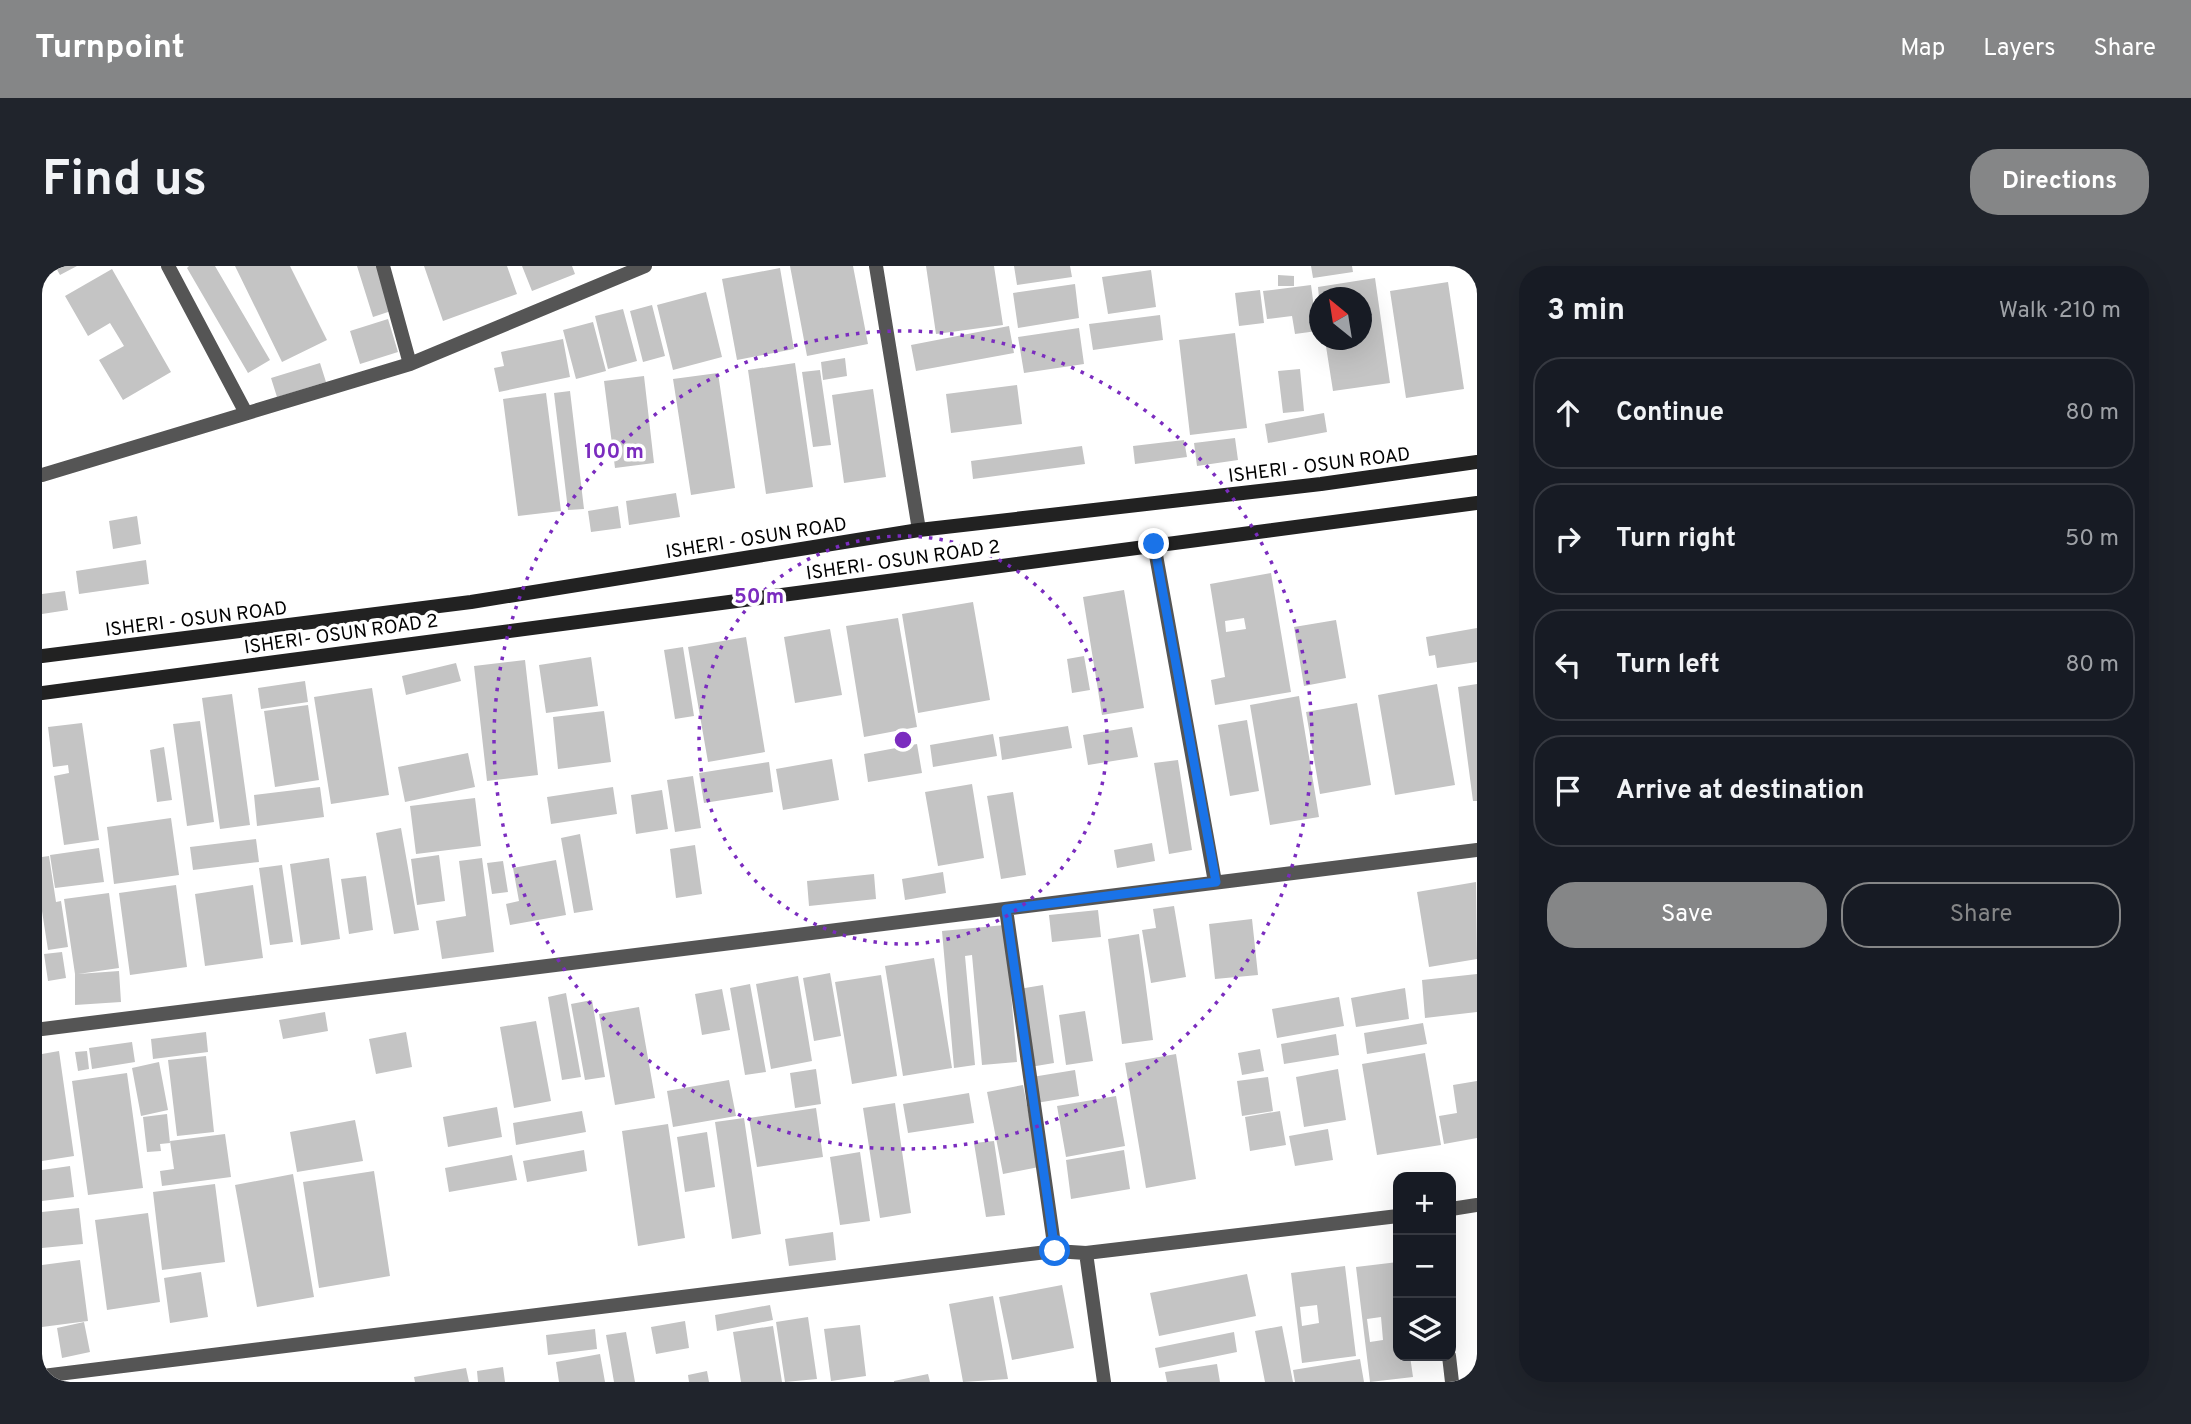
<!DOCTYPE html>
<meta charset="utf-8">
<style>
:root{--surface:#171b24;--page:#20242c;--text:#f1f3f6;--muted:#9ea1a6;--line:#363941;--accent:#858687}
body{margin:0;font-family:Overpass,sans-serif;background:var(--page);color:var(--text)}
.controls{position:absolute;right:21px;bottom:21px;display:grid;overflow:hidden;border-radius:14px;box-shadow:0 7px 28px #0002}
.controls button{width:63px;height:63px;display:grid;place-items:center;padding:0;border:0;border-bottom:2px solid var(--line);background:var(--surface);color:var(--text);font:35px sans-serif}
.compass{position:absolute;left:1267px;top:21px;width:63px;height:63px;border-radius:50%;background:var(--surface);box-shadow:0 7px 28px #0002;rotate:330deg}
.stop{position:absolute;width:21px;height:21px;margin:-16px;border:5px solid #1a73e8;border-radius:50%;background:#fff}
.stop.end{background:#1a73e8;border-color:#fff;box-shadow:0 2px 7px #0008}
.list{margin:0;padding:0;list-style:none}
h2{display:flex;justify-content:space-between;align-items:center;height:91px;margin:0;padding:0 28px;font-size:30px}
h2 small{font-size:23px;font-weight:400;color:var(--muted)}
.list li{display:grid;grid-template-columns:46px 1fr auto;gap:21px;align-items:center;box-sizing:border-box;height:112px;margin:0 14px 14px;padding:0 14px;border:2px solid var(--line);border-radius:28px}
.list b{display:block;font-size:26px;white-space:nowrap}
.list em{font-size:23px;font-style:normal;color:var(--muted)}
.actions{display:flex;gap:14px;padding:21px 28px}
.actions a{flex:1;padding:16px 0;border:2px solid var(--accent);border-radius:28px;text-align:center;font-size:24px;color:var(--accent)}
.actions .main{background:var(--accent);color:#fff}
.icon{flex:none;width:38px;height:38px;fill:none;stroke:currentColor;stroke-width:2;stroke-linecap:round;stroke-linejoin:round}
.map{position:relative;flex:none;width:1435px;height:1116px;overflow:hidden;border-radius:28px}
header{display:flex;align-items:center;gap:42px;box-sizing:border-box;height:98px;padding:0 35px;background:var(--accent);color:#fff}
header strong{font-size:33px}
nav{display:flex;gap:38px;margin-inline-start:auto;font-size:24px}
.intro{display:flex;align-items:center;justify-content:space-between;box-sizing:border-box;height:168px;padding:0 42px}
h1{margin:0;font-size:49px}
.button{padding:18px 32px;border-radius:28px;background:var(--accent);color:#fff;font-size:24px;font-weight:700}
main{display:flex;gap:42px;padding:0 42px}
aside{flex:1;background:var(--surface);border-radius:28px;box-shadow:0 7px 28px #0002}
.map>svg:first-child{display:block}
</style>
<header>
<strong>Turnpoint</strong>
<nav><a>Map</a><a>Layers</a><a>Share</a></nav>
</header>
<div class="intro"><h1>Find us</h1><a class="button">Directions</a></div>
<main>
<div class="map">
<svg width="1435" height="1116" viewBox="0 0 1435 1116">
<rect width="100%" height="100%" fill="#fff"/>
<path fill="#c4c4c4" fill-rule="evenodd" d="M13 0H35L18 9Z
M147 0H173L228 94 206 107 145 2Z
M193 0H248L285 74 240 96Z
M315 0H335L349 45 331 51Z
M382 0H465L475 28 401 55Z
M480 0H530L533 8 490 25Z
M748 0H811L826 78 765 90Z
M884 0H952L961 59 894 68Z
M972 0H1028L1030 11 975 19Z
M1269 0H1310L1311 6 1271 12Z
M738 2 752 83 695 94 680 13Z
M70 3 129 106 81 134 57 94 82 80 68 57 46 70 23 30Z
M1109 4 1114 41 1066 48 1060 11Z
M1236 9 1252 10V20H1236Z
M1333 12 1348 117 1291 125 1283 74H1320V32H1277L1276 21Z
M1406 16 1422 123 1364 132 1348 25Z
M1033 18 1037 52 976 62 971 27Z
M1269 19 1275 65 1253 68 1250 50 1225 53 1221 25Z
M1218 24 1222 57 1197 60 1193 27Z
M664 26 680 91 631 104 615 39Z
M610 39 623 90 601 96 588 45Z
M581 43 595 95 566 103 553 50Z
M1118 49 1121 74 1051 84 1047 58Z
M346 53 356 86 318 98 308 65Z
M551 56 564 105 534 113 521 64Z
M967 60 972 87 874 105 869 79Z
M1037 62 1042 98 982 107 976 71Z
M1193 67 1205 162 1148 169 1137 74Z
M521 73 528 111 457 126 452 102 462 100 459 86Z
M803 92 805 110 781 114 779 96Z
M278 97 284 116 235 131 229 112Z
M753 97 771 221 724 228 706 104Z
M1258 103 1262 145 1241 147 1236 105Z
M778 104 789 179 771 181 760 106Z
M676 107 693 222 649 229 631 113Z
M602 110 612 197 573 202 562 115Z
M975 119 980 158 909 167 904 128Z
M831 123 844 211 802 217 790 129Z
M528 125 542 243 526 244 512 127Z
M504 127 519 245 476 250 461 133Z
M1282 147 1285 166 1226 177 1223 158Z
M1193 172 1196 194 1155 200 1152 177Z
M1142 174 1145 191 1093 198 1091 180Z
M1040 180 1043 198 931 213 929 195Z
M634 227 638 251 587 259 584 235Z
M576 240 579 262 549 266 546 245Z
M95 250 99 278 71 283 67 255Z
M104 294 107 318 37 328 34 305Z
M1229 307 1249 426 1173 439 1169 414 1183 411 1168 318ZM1202 352 1204 363 1184 366 1183 355Z
M1082 324 1102 442 1060 449 1041 331Z
M23 325 26 344 0 348V328Z
M931 336 948 434 876 447 860 348Z
M856 352 875 461 822 471 804 360Z
M1294 354 1304 412 1262 420 1252 361Z
M1435 362V396L1395 402 1393 389 1387 390 1384 371Z
M788 363 800 429 753 437 742 371Z
M704 371 723 486 666 496 646 381Z
M641 381 652 450 633 453 622 384Z
M1042 390 1048 424 1030 427 1025 393Z
M549 391 556 440 504 447 497 399Z
M483 394 496 509 445 515 432 400Z
M414 397 419 415 364 429 360 410Z
M263 415 266 436 219 443 216 422Z
M1395 418 1413 519 1353 529 1336 429Z
M1435 418V535H1431L1416 421Z
M330 422 347 529 289 538 272 431Z
M190 428 208 559 178 563 160 432Z
M1257 430 1277 551 1228 559 1208 439Z
M1315 437 1329 519 1278 528 1264 446Z
M266 439 277 514 233 521 222 445Z
M562 445 569 496 516 503 511 451Z
M1205 454 1217 525 1188 530 1176 459Z
M158 455 172 556 145 560 131 458Z
M40 457 57 574 22 579 12 510 27 507 26 499 11 501 6 461Z
M1026 460 1030 482 960 494 957 471Z
M1090 461 1096 491 1046 499 1041 469Z
M951 468 955 490 891 501 888 479Z
M875 478 880 507 826 516 822 488Z
M122 481 130 534 115 536 108 484Z
M426 487 433 521 363 536 356 501Z
M790 493 797 534 741 544 734 503Z
M1136 494 1150 584 1127 588 1112 497Z
M727 496 731 526 662 537 657 507Z
M651 510 659 562 633 566 625 514Z
M930 518 942 592 896 600 883 526Z
M278 521 282 551 215 560 212 529Z
M571 521 575 548 509 558 505 531Z
M620 524 626 563 594 568 589 529Z
M971 526 984 609 959 613 945 530Z
M433 532 439 580 374 588 368 540Z
M129 552 137 609 72 618 65 561Z
M359 562 377 664 352 668 334 567Z
M538 568 551 644 532 647 519 572Z
M214 573 217 596 151 604 148 581Z
M1110 577 1113 595 1075 602 1072 584Z
M653 579 660 628 634 632 628 583Z
M57 582 62 616 13 622 8 589Z
M397 589 403 635 375 639 369 593Z
M7 590 14 636 19 635 26 681 6 684 0 645V591Z
M287 592 298 673 259 679 248 598Z
M440 592 452 686 400 693 394 655 424 650 417 595Z
M514 594 524 649 468 659 464 638 477 635 471 602Z
M461 595 466 626 450 628 445 597Z
M240 599 251 676 228 679 217 602Z
M901 606 904 627 863 634 860 613Z
M832 608 834 633 767 640 765 615Z
M324 610 331 664 307 668 299 613Z
M1434 616 1435 693 1387 701 1375 626Z
M134 619 145 701 88 709 77 627Z
M211 619 221 692 163 700 153 628Z
M67 627 77 702 36 708 77 705 79 736 33 739V708L22 633Z
M1132 640 1144 711 1109 717 1100 664 1114 662 1111 643Z
M1056 644 1059 671 1010 676 1007 649Z
M1210 653 1216 709 1173 713 1167 658Z
M963 659 975 796 940 799 930 689 923 690 933 799 912 802 900 665Z
M1097 668 1111 774 1080 778 1066 673Z
M20 686 24 712 6 715 2 688Z
M892 692 910 802 861 810 843 700Z
M788 707 799 770 772 775 761 712Z
M1435 708V746L1383 752 1380 714Z
M839 709 855 810 810 818 793 716Z
M756 710 770 795 729 803 714 718Z
M708 718 724 806 703 809 688 722Z
M1001 719 1012 797 988 801 977 723Z
M1363 722 1367 753 1314 761 1309 732Z
M680 723 688 764 660 769 653 728Z
M524 727 539 811 520 814 506 731Z
M1297 731 1302 760 1235 772 1230 743Z
M550 734 563 811 543 814 529 738Z
M597 741 613 832 573 839 557 748Z
M1043 745 1051 795 1024 799 1017 749Z
M283 746 286 765 241 773 237 754Z
M494 755 509 835 472 842 458 761Z
M1381 757 1385 778 1325 788 1322 767Z
M164 766 166 786 111 793 109 773Z
M364 766 370 801 334 808 327 773Z
M1294 768 1297 789 1242 798 1239 778Z
M90 776 93 796 50 803 47 782Z
M1218 783 1222 805 1200 809 1196 787Z
M17 785 32 890 0 895V788Z
M45 785 47 803 36 805 33 786Z
M1383 787 1399 879 1335 889 1320 798Z
M1134 788 1154 913 1104 922 1083 797Z
M164 790 172 866 135 870 126 794Z
M117 796 126 844 99 850 90 802Z
M774 803 779 838 753 842 748 807Z
M1296 803 1304 854 1262 861 1254 811Z
M1033 804 1037 830 994 837 990 811Z
M85 807 101 922 46 929 30 815Z
M1226 811 1231 845 1200 850 1195 815Z
M687 814 694 850 631 861 625 825Z
M1435 815V872L1402 878 1397 850 1415 847 1411 819Z
M981 819 997 901 961 908 945 826Z
M927 827 932 857 866 867 861 838Z
M1074 830 1083 880 1024 891 1015 840Z
M853 837 869 947 838 952 821 842Z
M455 841 460 871 406 881 401 851Z
M774 842 781 891 715 901 707 852Z
M540 845 544 866 474 879 471 857Z
M1238 845 1244 879 1208 885 1203 851Z
M125 848 128 877 118 878 119 885 105 886 101 851Z
M702 852 719 968 690 973 673 856Z
M313 854 321 895 255 906 248 866Z
M626 858 643 972 596 980 580 865Z
M1286 863 1291 894 1253 900 1247 870Z
M665 866 673 921 643 926 635 871Z
M183 868 189 911 120 920 118 905 132 903 128 875Z
M952 875 963 949 944 951 932 877Z
M542 884 545 905 485 916 481 895Z
M1082 884 1088 923 1029 933 1024 894Z
M818 886 828 955 798 959 788 891Z
M470 889 475 914 407 926 403 902Z
M28 900 32 931 0 935V904Z
M332 905 348 1010 277 1022 261 916Z
M251 908 272 1031 215 1041 193 919Z
M173 918 183 996 120 1004 111 926Z
M37 942 41 978 0 982V946Z
M106 947 118 1036 65 1044 53 954Z
M791 966 794 994 747 1000 743 973Z
M38 994 46 1055 0 1061V999Z
M1356 996V1090H1368L1371 1111 1328 1116 1314 1001ZM1339 1051 1341 1074 1328 1076 1325 1053Z
M1303 1000 1314 1090 1260 1097 1249 1007ZM1275 1039 1277 1057 1260 1060 1258 1041Z
M159 1006 166 1051 128 1057 122 1012Z
M1205 1008 1214 1050 1117 1070 1108 1027Z
M1020 1019 1032 1082 970 1094 957 1031Z
M951 1030 966 1113 921 1116 907 1038Z
M728 1039 731 1054 675 1065 673 1049Z
M766 1051 775 1113 743 1116 734 1056Z
M643 1055 647 1082 614 1088 609 1061Z
M42 1056 48 1086 20 1092 15 1062Z
M818 1059 824 1110 789 1115 782 1063Z
M731 1060 740 1116H699L691 1066Z
M1240 1060 1251 1116H1223L1213 1065Z
M553 1063 555 1083 506 1089 504 1069Z
M584 1066 593 1116H572L564 1069Z
M1192 1066 1195 1086 1117 1102 1113 1082Z
M558 1088 563 1116H517L514 1096Z
M1318 1093 1322 1116H1253L1251 1104Z
M1175 1098 1178 1116H1125L1123 1106Z
M461 1101 463 1116H436L435 1105Z
M424 1102 427 1116H373L372 1111Z
M665 1105 667 1116H647L646 1109Z
M886 1108 888 1116H852V1115Z"/>
<g fill="none" stroke-linecap="round" stroke-linejoin="round">
<path stroke="#555" stroke-width="14" d="M126 0 204 147
M341 0 368 98
M834 0 877 264
M0 209 368 98 603 0
M1112 278 1173 616
M964 643 1013 985
M0 763 1435 584
M1409 943 1435 939
M1044 987 1062 1116
M1407 1090 1410 1116
M0 1110 1013 985 1044 987 1356 950"/>
<path stroke="#222" stroke-width="14" d="M0 390 429 336 877 264 1279 218 1435 196
M0 427 1435 237"/>
</g>
<g fill="none" stroke-linecap="round" stroke-linejoin="round">
<path stroke="#1a73e8" stroke-width="9" d="M1013 985 964 643 1174 616 1112 278"/>
</g>
<g fill="none" stroke="#7b2cbf" stroke-width="3.5" stroke-dasharray="3.5 7">
<circle cx="861" cy="474" r="204"/>
<circle cx="861" cy="474" r="409"/>
</g>
<g text-anchor="middle" stroke-width="7" stroke-linejoin="round" paint-order="stroke">
<g font-size="19" fill="#000" stroke="#fff">
<text transform="translate(1277 198) rotate(-7)" y="7">ISHERI - OSUN ROAD</text>
<text transform="translate(714 271) rotate(-9)" y="7">ISHERI - OSUN ROAD</text>
<text transform="translate(861 293) rotate(-8)" y="7">ISHERI- OSUN ROAD 2</text>
<text transform="translate(154 352) rotate(-7)" y="7">ISHERI - OSUN ROAD</text>
<text transform="translate(299 367) rotate(-8)" y="7">ISHERI- OSUN ROAD 2</text>
</g>
</g>
<circle cx="861" cy="474" r="10" fill="#7b2cbf" stroke="#fff" stroke-width="3.5"/>
<g font-size="21" text-anchor="middle" font-weight="bold" fill="#7b2cbf" stroke="#fff" stroke-width="7" stroke-linejoin="round" paint-order="stroke">
<text x="572" y="192">100 m</text>
<text x="717" y="337">50 m</text>
</g>
</svg>
<div class="controls">
<button>+</button>
<button>−</button>
<button><svg class="icon" aria-label="layers" viewBox="0 0 24 24"><path d="M12 4l9 5-9 5-9-5zM3 14l9 5 9-5"/></svg></button>
</div>
<svg class="compass" viewBox="-18 -18 36 36"><path d="M0-13l5 13h-10z" fill="#e53935"/><path d="M0 13l5-13h-10z" fill="#9ea1a6"/></svg>
<div class="stop" style="left:1013px;top:985px"></div>
<div class="stop end" style="left:1112px;top:278px"></div>
</div>
<aside>
<h2>3 min<small>Walk · 210 m</small></h2>
<ul class="list">
<li><svg class="icon" aria-label="ahead" viewBox="0 0 24 24"><path d="M12 20V5M6 11l6-6 6 6"/></svg><div><b>Continue</b></div><em>80 m</em></li>
<li><svg class="icon" aria-label="right" viewBox="0 0 24 24"><path d="M7 20v-9h11M14 6l5 5-5 5"/></svg><div><b>Turn right</b></div><em>50 m</em></li>
<li><svg class="icon" aria-label="left" viewBox="0 0 24 24"><path d="M17 20v-9H6M10 6l-5 5 5 5"/></svg><div><b>Turn left</b></div><em>80 m</em></li>
<li><svg class="icon" aria-label="arrive" viewBox="0 0 24 24"><path d="M6 21V4h12l-3 4 3 4H6"/></svg><div><b>Arrive at destination</b></div></li>
</ul>
<div class="actions"><a class="main">Save</a><a>Share</a></div>
</aside>
</main>
